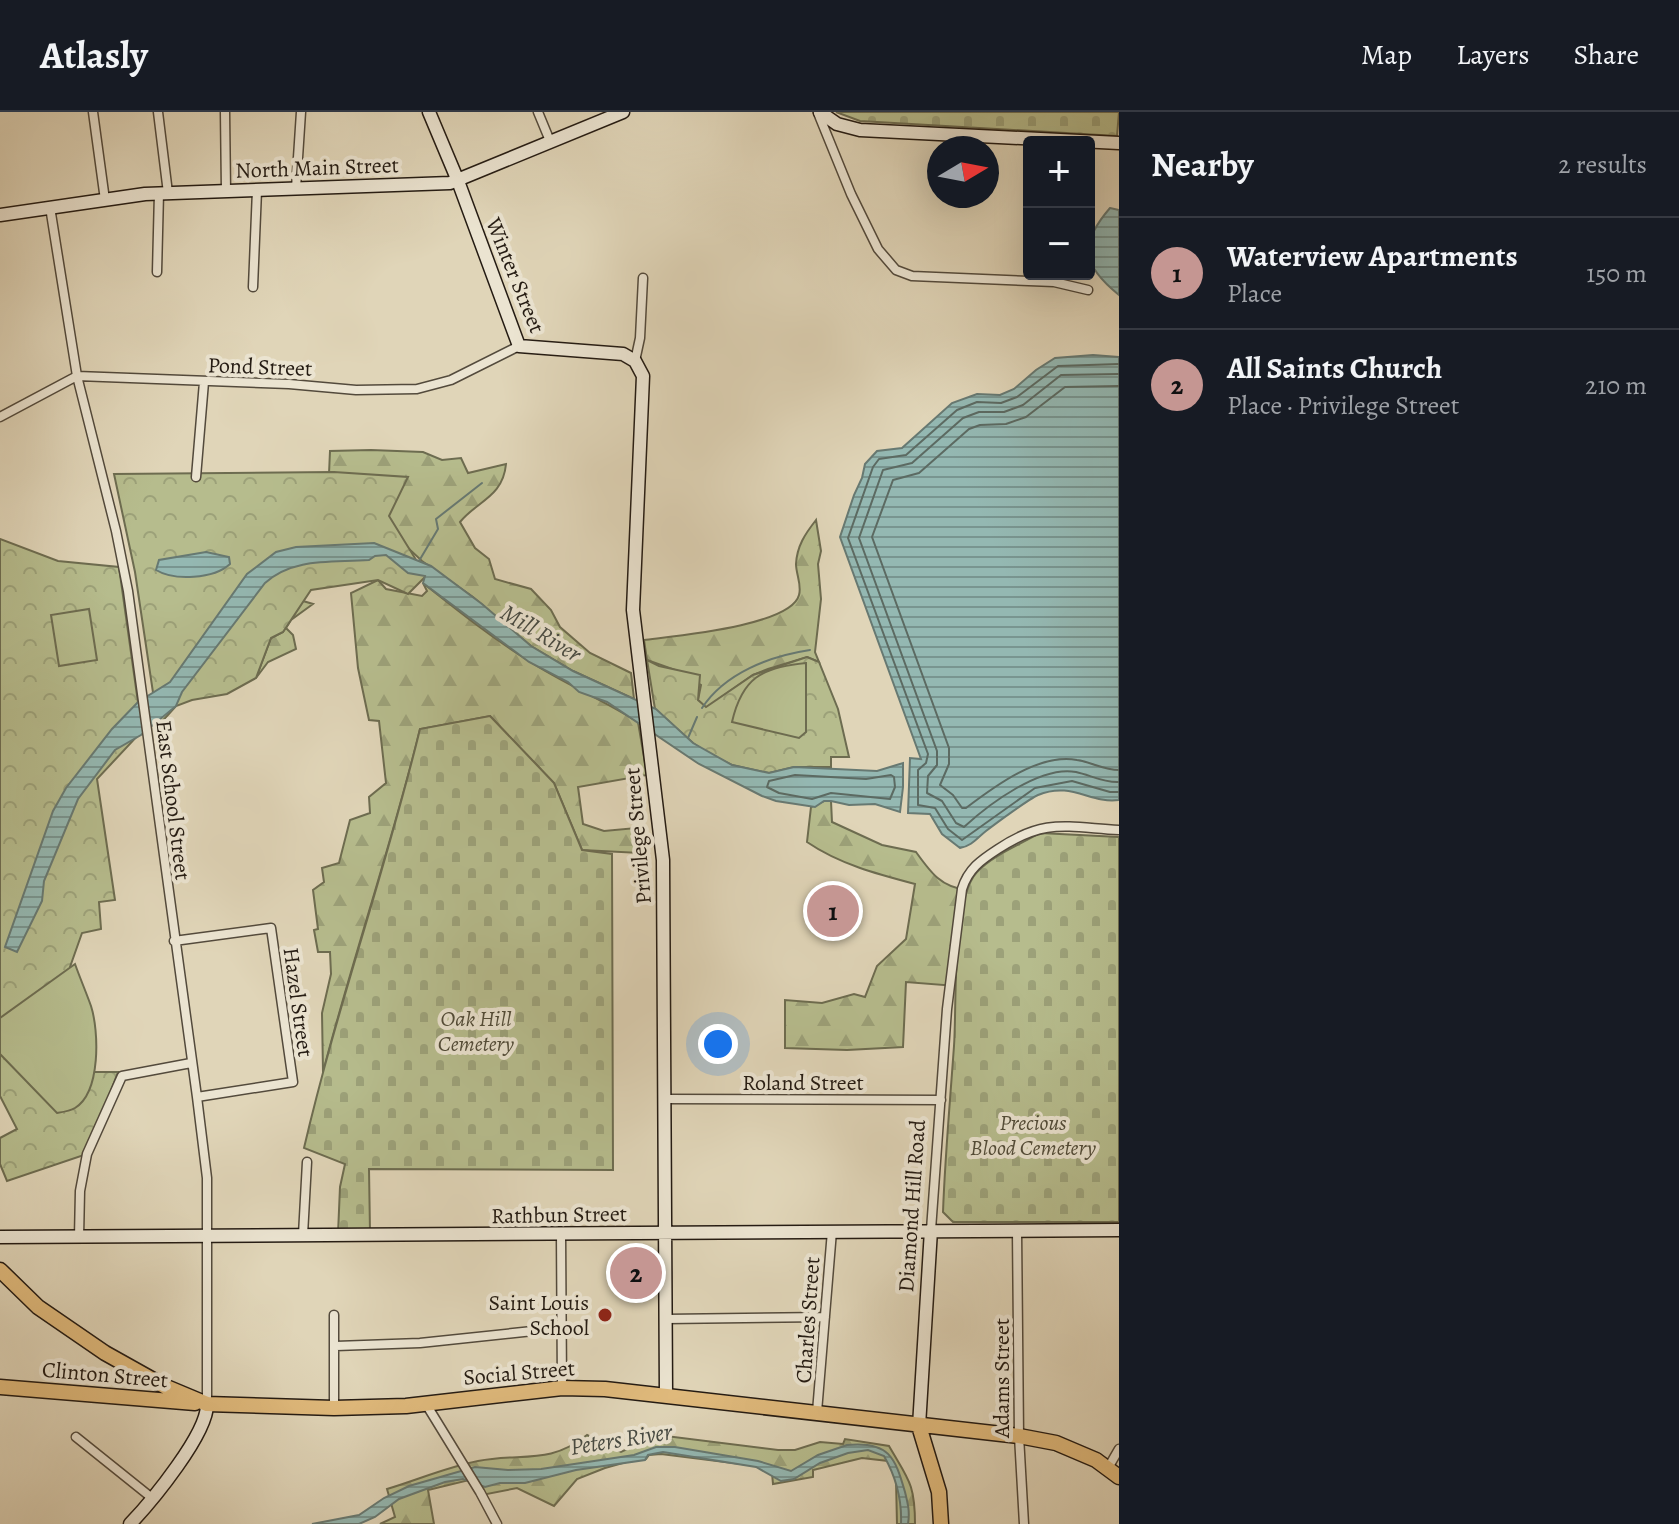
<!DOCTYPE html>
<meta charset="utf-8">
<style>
:root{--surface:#171b24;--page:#20242c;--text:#f1f3f6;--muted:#9ea1a6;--line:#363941;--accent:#c59692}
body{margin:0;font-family:Alegreya,serif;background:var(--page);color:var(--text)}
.controls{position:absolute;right:24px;top:24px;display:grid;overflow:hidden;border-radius:8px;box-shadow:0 8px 32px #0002}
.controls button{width:72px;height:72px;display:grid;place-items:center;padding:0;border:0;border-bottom:2px solid var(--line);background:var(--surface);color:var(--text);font:40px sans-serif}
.compass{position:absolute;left:927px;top:24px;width:72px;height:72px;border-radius:50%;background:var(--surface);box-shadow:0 8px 32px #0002;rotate:80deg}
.you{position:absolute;left:718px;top:932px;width:28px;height:28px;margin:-20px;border:6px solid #fff;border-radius:50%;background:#1a73e8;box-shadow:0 0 0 12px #1a73e833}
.badge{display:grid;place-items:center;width:52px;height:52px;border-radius:50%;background:var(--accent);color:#111;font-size:26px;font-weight:700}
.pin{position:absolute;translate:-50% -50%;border:4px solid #fff;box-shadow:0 2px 8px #0006}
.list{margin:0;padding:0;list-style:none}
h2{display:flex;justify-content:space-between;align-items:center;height:104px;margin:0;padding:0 32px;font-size:34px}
h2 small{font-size:26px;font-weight:400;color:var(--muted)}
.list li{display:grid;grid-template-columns:52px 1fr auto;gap:24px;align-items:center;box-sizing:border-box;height:112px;padding:0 32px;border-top:2px solid var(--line)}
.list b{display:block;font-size:30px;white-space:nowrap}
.list p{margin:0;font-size:26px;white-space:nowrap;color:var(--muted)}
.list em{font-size:26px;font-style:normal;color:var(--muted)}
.map{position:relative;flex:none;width:1119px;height:1412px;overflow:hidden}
header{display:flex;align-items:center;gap:48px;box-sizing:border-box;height:112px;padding:0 40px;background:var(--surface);border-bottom:2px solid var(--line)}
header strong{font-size:38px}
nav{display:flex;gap:44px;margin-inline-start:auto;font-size:28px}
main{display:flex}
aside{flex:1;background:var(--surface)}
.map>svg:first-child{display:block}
</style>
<header>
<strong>Atlasly</strong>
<nav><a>Map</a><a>Layers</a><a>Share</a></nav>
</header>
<main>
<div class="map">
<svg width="1119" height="1412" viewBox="0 0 1119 1412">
<defs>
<pattern id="forest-firs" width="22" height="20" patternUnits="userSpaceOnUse" patternTransform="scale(2)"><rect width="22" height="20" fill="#b6bc8d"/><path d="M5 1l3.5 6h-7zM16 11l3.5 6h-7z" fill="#9ca179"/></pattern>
<pattern id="cemetery-stones" width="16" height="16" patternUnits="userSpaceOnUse" patternTransform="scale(2)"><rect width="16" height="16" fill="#b6bc8d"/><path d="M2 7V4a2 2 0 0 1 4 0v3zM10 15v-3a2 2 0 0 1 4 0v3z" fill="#9ca179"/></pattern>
<pattern id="park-crowns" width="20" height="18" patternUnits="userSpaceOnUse" patternTransform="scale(2)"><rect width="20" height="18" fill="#b6bc8d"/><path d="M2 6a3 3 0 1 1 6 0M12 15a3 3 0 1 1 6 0" fill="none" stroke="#9ca179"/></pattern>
<pattern id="water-rules" width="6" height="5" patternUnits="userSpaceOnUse" patternTransform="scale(2)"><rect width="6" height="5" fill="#94b8b2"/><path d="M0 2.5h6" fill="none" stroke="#799590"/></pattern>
</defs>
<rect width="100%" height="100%" fill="#e0d5b8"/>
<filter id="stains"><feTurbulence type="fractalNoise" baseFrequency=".0025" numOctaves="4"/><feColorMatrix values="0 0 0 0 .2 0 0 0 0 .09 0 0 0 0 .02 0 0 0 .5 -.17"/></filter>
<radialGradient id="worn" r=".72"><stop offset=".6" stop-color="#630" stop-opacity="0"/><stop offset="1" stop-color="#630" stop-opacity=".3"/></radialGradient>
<path fill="url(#forest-firs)" stroke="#6d6c50" stroke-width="2" d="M371 338 423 340 442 348 461 346 468 361 506 352C503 385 477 389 460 410L475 436 489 447 495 467 531 477 551 498 560 515 590 541 631 561 634 587 573 559 531 534 473 485 422 449 329 362 330 339Z
M816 408 821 439 818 452 821 487 815 540 819 550 807 545 768 557 753 563 706 596 698 588 701 573 675 558 647 548 644 528C674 524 791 514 799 483 802 473 796 462 796 452 797 434 805 422 816 408Z
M378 468 386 477 422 484 427 479 423 471C457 498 492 526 529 549 564 572 602 587 638 610L647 663 578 675 583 712 604 719 636 716 640 741 582 738 554 671 490 604 420 617C392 732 353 845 323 960L322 901 331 862 330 840H318L314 818 318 817 313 778 324 770 322 756 339 751 350 708 370 701 369 685 386 671 379 609 369 608 358 556 351 481Z
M303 489 313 492 291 508 286 516 293 523 296 537 268 550 256 566 271 526 283 520Z
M824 689H831L832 710 882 733 916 740C931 761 941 775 967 778L958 837 956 874 906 870 903 935 847 938 785 936V888L822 891 854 882 865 885 877 854 906 827 915 772C877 762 839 752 807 730L811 695Z
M587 1323 621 1340 658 1323 778 1338H795L820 1330 843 1332 845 1327 889 1334C908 1367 915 1371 915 1412H897L896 1368 888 1349 862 1346 813 1358V1365L773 1372 772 1361 757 1354 661 1342 649 1343 646 1347H637L605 1356 577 1367 554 1394 517 1376 482 1383 469 1368 428 1378 434 1412H380L395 1405 387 1377C417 1368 447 1355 478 1349 521 1340 548 1354 587 1323Z"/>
<path fill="url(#cemetery-stones)" stroke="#6d6c50" stroke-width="2" d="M836 0H1119L1117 24 860 9Z
M490 604 554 671 582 738 612 742 613 1058 369 1057 370 1120 338 1122 340 1075 345 1052 304 1036C337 894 386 758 420 617Z
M1040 721 1119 725V1110H953L943 1100C945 1045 950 990 954 934 957 894 951 788 977 760 993 743 1021 732 1040 721Z"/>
<path fill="url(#park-crowns)" stroke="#6d6c50" stroke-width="2" d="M334 360 408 365 389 404 426 464 408 482 378 468 311 478 283 520 271 526 256 566 227 582 192 588 176 594 158 614 135 460 114 362Z
M0 427 58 449 119 455 142 619 97 667 115 788 99 790 101 817 82 821 70 855 85 893 92 960H118L87 1042 7 1069 0 1052V1026L17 1017 0 984Z
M807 545 819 550 838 597 849 645H831V655H794L769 661 732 653 709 642 693 631 655 597 647 548 659 554 700 563 698 588 706 595 753 563Z"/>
<path fill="#b6bc8d" stroke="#6d6c50" stroke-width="2" d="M89 497 97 548 59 554 51 503Z
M806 551V620L799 626 732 610C742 566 762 555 806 551Z
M75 852C80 866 86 880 91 894 99 919 101 980 75 996 70 999 63 1000 57 1001L0 942V906Z"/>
<path fill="url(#water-rules)" stroke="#677972" stroke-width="2" d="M1110 96 1119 98V183C1082 153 1078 133 1110 96Z
M1093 243 1119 245V688C1090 692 1072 669 1038 683 1029 687 995 712 986 719 977 726 972 734 960 736L942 722 930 702 908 701 910 646 921 647 840 425 854 383 862 366 865 352 877 339 902 336 952 291 977 282 1000 283 1014 277 1036 258 1055 246Z
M374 431 431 454 482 492 531 534 573 559 656 597 693 631 732 653 769 661 794 655 877 659 903 651V675L900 700 875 692 849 693 831 689H824L815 695 776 689 762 684 699 652 607 590 579 580 568 570 529 550 423 471 425 464 408 461 386 443 375 444 369 448C333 451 294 445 265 471L182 580 176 594 141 623 115 638 78 687 44 769 42 789 17 840 5 835 53 699 66 676 112 617 138 590 170 570 247 462 276 440 296 435Z
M206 440 229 445 230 452C214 467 174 469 156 458L159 448Z
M847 1333C889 1329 895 1345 905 1380 908 1392 910 1400 908 1412H901C902 1387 896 1365 884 1344L868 1338 848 1341 820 1351 794 1367 781 1369 756 1355 663 1340 648 1343 645 1348 576 1358 525 1371H500L485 1375 463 1367 445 1370 399 1387 375 1405 359 1412H312L359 1403 384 1386 409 1374 475 1355 508 1358 541 1357 634 1343 656 1335H675L758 1349 791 1359 818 1343Z"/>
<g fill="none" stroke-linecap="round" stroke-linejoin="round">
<path stroke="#5c6a62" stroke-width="2" d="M1119 252 1058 254 1017 285 1001 291 977 290 957 298 906 343 879 347 873 355 848 426 928 642 926 651 918 658V693L935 696 948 717 962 728 1035 676 1072 669 1110 680H1119
M1119 262 1061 263 1023 293 1004 300H979L963 306 912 351 883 358 859 426 937 639V653L928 664 927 681 942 689 956 711 964 715C989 692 1041 653 1076 660 1090 663 1104 671 1119 670
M1119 274 1065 275 1026 305 1006 312 980 313 969 317 919 361 893 368 872 425 949 636V652L940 673 953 683 962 696H966C995 674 1039 641 1077 648 1091 650 1104 658 1119 658
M795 663 866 667 891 663 894 665 895 675 890 687 831 681 812 687 779 681 767 675 769 669Z"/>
<path stroke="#677972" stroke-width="2" d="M419 449 438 417 436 407 482 371
M702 596C725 561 770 544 810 538
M688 626 697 605"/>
<defs>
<path id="street" d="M93 0 105 88
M158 0 168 81
M225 0 226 79
M538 0 550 29
M818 1 851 82 878 137 896 158 912 164 1054 170 1088 178
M296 76 301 0
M50 95 77 264 116 419 128 479 197 985 207 1066V1292
M157 160 159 81
M253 175 257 78
M635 249 640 226 643 166
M0 305 77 264 289 272 356 278 417 277 451 268 519 234
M196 365 204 270
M174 829 271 816 293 970 197 985
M664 987 941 988
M931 1118 947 897 962 777C968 757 981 748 998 737 1045 706 1066 715 1119 718
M1017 1119 1019 1324 1024 1412
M561 1121 562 1276
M303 1123 307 1050
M79 1125 80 1079 87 1042 122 964 191 951
M334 1203V1296
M666 1207 825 1205
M336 1234 420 1231 561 1216
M426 1292 480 1380 497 1412
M817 1300 832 1119
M76 1325 152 1386
M1108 1356 1119 1337"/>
<path id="secondary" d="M429 0 458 69 519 234 623 242 635 249 643 264 633 498 663 748 666 1284
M820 0 837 12 860 18 1119 31
M0 103 145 82 450 71 623 0
M0 1125 1119 1118
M919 1314 931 1118
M130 1412C152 1389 208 1321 207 1292"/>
<path id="primary" d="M0 1158 38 1195 105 1241 164 1274 207 1292 334 1296 406 1294 562 1276 605 1277 1019 1324 1056 1331 1096 1348 1119 1365
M0 1275 195 1291
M919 1314 939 1380 941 1412"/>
</defs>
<use href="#street" stroke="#534a3c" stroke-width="11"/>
<use href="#secondary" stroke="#241b13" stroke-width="15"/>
<use href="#primary" stroke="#241b13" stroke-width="17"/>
<use href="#street" stroke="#ebe4d1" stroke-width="8"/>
<use href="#secondary" stroke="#ebe4d1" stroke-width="12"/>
<use href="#primary" stroke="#e0ba7c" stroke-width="14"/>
</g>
<circle fill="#8f2418" stroke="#ebe4d1" stroke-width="3" cx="605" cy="1203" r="8"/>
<g text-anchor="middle" stroke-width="8" stroke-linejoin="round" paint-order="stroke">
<g font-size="22" fill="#241b13" stroke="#ebe4d1">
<text transform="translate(317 55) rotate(-2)" y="8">North Main Street</text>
<text transform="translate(516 163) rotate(68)" y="8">Winter Street</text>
<text transform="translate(260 254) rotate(2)" y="8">Pond Street</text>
<text transform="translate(174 688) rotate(83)" y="8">East School Street</text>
<text transform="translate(637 724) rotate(-95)" y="8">Privilege Street</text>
<text transform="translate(299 890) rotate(82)" y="8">Hazel Street</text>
<text x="803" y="978">Roland Street</text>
<text transform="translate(911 1094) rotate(-86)" y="8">Diamond Hill Road</text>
<text transform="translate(559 1102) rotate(-1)" y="8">Rathbun Street</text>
<text transform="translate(807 1208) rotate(-86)" y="8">Charles Street</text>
<text transform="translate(519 1260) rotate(-5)" y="8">Social Street</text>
<text transform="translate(105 1262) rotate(5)" y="8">Clinton Street</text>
<text transform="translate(1001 1266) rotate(-90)" y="8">Adams Street</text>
</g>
<g font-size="22" font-style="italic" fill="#504b38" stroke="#ebe4d1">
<text x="476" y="914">Oak Hill<tspan x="476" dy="25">Cemetery</tspan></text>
<text x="1033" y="1018">Precious<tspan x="1033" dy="25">Blood Cemetery</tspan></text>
</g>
<g font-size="22" fill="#241b13" stroke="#ebe4d1" text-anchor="end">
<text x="589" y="1198">Saint Louis<tspan x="589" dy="25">School</tspan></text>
</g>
<g font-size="24" font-style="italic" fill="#464a43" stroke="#ebe4d1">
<text transform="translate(541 521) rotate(31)" y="8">Mill River</text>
<text transform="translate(621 1327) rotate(-9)" y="8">Peters River</text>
</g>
</g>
<rect width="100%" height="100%" filter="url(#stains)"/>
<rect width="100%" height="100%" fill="url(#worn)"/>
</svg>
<div class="controls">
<button>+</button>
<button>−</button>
</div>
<svg class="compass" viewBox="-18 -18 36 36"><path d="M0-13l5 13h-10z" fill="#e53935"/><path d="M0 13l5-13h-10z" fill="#9ea1a6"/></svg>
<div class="you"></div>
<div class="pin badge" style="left:833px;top:799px">1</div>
<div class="pin badge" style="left:636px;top:1161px">2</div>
</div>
<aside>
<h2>Nearby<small>2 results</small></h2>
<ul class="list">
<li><span class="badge">1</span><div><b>Waterview Apartments</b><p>Place</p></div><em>150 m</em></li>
<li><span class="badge">2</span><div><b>All Saints Church</b><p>Place · Privilege Street</p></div><em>210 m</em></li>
</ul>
</aside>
</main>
